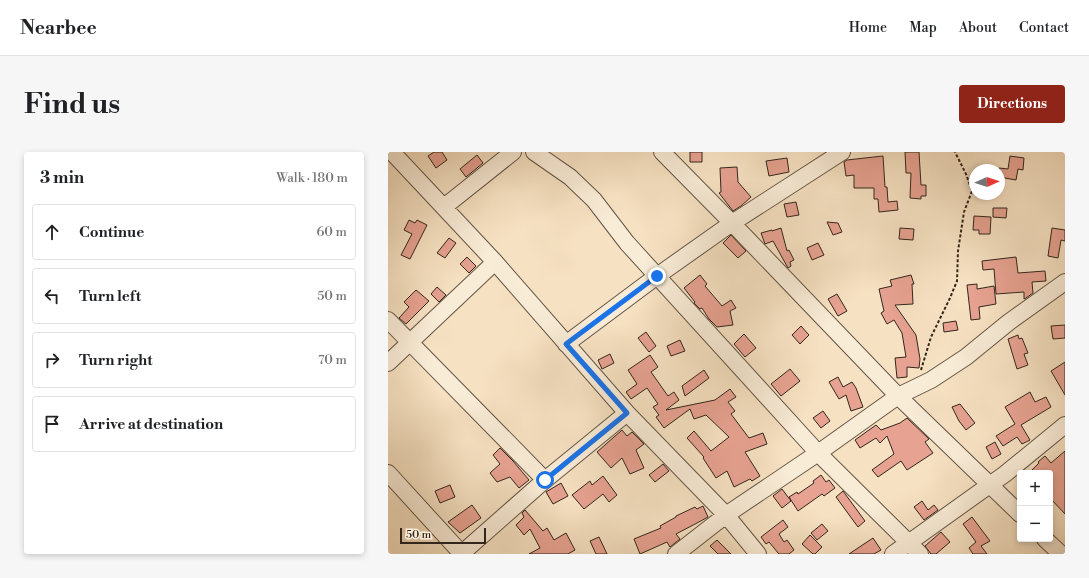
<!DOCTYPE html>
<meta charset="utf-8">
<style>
:root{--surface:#fff;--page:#f6f6f6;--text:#202124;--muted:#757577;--line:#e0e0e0;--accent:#8f2418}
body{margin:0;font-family:"Libre Bodoni",serif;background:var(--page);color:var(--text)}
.controls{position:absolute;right:12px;bottom:12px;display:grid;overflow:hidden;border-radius:4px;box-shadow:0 2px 6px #0003}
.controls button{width:36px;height:36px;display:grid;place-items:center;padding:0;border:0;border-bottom:1px solid var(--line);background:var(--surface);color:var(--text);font:20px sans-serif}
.compass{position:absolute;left:581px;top:12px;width:36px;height:36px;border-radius:50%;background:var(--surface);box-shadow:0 2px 6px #0003;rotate:87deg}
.scale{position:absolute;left:12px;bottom:10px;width:86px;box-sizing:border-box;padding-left:4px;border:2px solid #33261c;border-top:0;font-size:11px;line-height:14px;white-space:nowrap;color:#33261c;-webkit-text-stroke:3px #f9ecd7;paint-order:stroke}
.stop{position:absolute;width:12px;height:12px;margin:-9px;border:3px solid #1a73e8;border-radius:50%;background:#fff}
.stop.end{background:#1a73e8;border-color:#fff;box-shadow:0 1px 4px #0008}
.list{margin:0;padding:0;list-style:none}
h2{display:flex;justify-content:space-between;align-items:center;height:52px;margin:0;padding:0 16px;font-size:17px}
h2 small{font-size:13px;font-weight:400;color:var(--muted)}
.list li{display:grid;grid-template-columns:26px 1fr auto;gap:12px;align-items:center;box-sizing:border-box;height:56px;margin:0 8px 8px;padding:0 8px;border:1px solid var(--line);border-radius:4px}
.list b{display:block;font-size:15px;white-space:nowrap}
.list em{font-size:13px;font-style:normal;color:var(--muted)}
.icon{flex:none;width:22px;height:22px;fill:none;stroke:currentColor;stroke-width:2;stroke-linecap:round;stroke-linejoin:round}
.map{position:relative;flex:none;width:677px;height:402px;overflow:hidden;border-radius:4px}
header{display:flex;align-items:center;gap:24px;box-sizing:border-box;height:56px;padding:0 20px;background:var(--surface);border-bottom:1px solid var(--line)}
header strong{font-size:19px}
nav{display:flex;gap:22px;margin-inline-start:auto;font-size:14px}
.intro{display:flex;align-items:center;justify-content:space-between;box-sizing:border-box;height:96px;padding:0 24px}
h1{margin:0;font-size:28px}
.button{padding:10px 18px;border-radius:4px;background:var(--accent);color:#fff;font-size:14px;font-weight:700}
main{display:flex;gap:24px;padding:0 24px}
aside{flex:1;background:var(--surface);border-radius:4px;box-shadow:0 2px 6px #0003}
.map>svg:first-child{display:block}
</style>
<header>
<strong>Nearbee</strong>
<nav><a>Home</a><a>Map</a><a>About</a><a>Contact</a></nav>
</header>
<div class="intro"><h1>Find us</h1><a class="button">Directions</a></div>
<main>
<aside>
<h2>3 min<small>Walk · 180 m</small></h2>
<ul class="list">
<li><svg class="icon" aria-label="ahead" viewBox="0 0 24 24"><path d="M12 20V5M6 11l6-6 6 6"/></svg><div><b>Continue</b></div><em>60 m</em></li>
<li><svg class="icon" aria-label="left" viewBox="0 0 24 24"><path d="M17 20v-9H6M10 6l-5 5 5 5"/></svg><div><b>Turn left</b></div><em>50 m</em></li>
<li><svg class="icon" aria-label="right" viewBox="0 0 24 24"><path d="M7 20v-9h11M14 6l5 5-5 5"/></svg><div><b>Turn right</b></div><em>70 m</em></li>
<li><svg class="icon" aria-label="arrive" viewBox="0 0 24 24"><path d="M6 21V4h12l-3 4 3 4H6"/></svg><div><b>Arrive at destination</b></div></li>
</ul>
</aside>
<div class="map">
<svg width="677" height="402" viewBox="0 0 677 402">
<rect width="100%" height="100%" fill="#f6e1c2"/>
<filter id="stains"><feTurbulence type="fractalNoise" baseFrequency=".005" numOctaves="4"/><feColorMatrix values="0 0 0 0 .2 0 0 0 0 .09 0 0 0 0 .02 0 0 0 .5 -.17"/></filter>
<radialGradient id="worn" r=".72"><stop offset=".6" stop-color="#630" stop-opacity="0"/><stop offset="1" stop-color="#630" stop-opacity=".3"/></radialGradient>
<path fill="#e7a291" stroke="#33261c" d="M46 0H54L59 8 48 16 40 4Z
M302 0H314V10H302Z
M517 0H531L533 33H538V44H533V47L522 46 523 21H518Z
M89 3 95 11 78 25 72 17Z
M495 4 497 35H499L500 50 509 49 510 58 491 60 490 47H486V36H466V23L458 24 456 10 459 8Z
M622 4 636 6 635 18 630 17 628 28 611 25V16L620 17Z
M399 6 401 20 381 24 378 9Z
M349 15 350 30 363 45 353 54 345 59 331 41 333 40 332 16Z
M408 50 411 63 399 65 396 52Z
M605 56H619L618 66 605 65Z
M586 64 603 65 602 82H591V78H585Z
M21 68 27 71 29 68 39 73 22 107 13 103 24 82 16 78Z
M439 70 450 71 454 80 445 83Z
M393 76 399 99 401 98 406 108 402 110 403 114 400 116 385 89 377 92 373 81 384 78V79Z
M512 76 526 77 525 88 511 87Z
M664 76 677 78V89L673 88 670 106 660 104Z
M343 83 358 99 350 106 335 91Z
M61 86 68 91 57 106 49 101Z
M430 91 436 103 424 108 419 96Z
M79 105 88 114 81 121 72 112Z
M628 105 630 121 657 119 658 129 644 130 645 141 638 146 636 147V140L608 142 606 117 595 118 594 109Z
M312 123 319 132 317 134 334 154 343 148 348 156 342 159 345 173 329 175 321 167 314 156 312 157 306 151 307 150 296 136Z
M523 123 526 132H524L525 152 507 153 528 183 532 207 531 216 519 215V225L509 226 507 206 518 205 514 181 506 168 499 172 493 161 496 159 491 137 504 134 502 128Z
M589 132V137L606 134 608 152 591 155 592 167 583 168 579 133Z
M49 135 58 143 51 150 43 142Z
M28 138 41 149 18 172 11 166 21 155 16 150Z
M449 142 459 159 450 164 440 147Z
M568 169 570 178 556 180 555 171Z
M677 173V186L665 187 663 174Z
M413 174 421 183 412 192 404 183Z
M258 180 268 194 261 200 250 186Z
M356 182 368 196 357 205 346 192Z
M630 183 631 187 634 186 640 201 636 202 640 213 629 217 620 187Z
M292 188 297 199 283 204 279 194Z
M222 202 226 211 214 217 210 208Z
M262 203 270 215 263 220 280 244 286 240 291 248 278 258 327 248 342 237 348 245 340 250 347 259 343 262 361 286 375 281 379 292 357 300 372 324 364 329 362 327 346 335 339 319 328 326 315 306 316 305 299 286 306 279 323 299 341 285 318 263 306 267 302 257 276 276 268 265 271 263 265 255 270 252 259 236 243 247 238 240 249 232 240 218Z
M677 210V243L663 219Z
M402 217 412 229 393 244 383 232Z
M316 218 321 226 297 244 294 234Z
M450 225 455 235 464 230 468 236 475 255 463 259 458 243 451 247 441 230Z
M642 240 647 250 658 245 663 255 633 273 642 288 634 292 629 285 615 294 608 284 627 272 617 255Z
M572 252 587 271 578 278 571 269 564 255Z
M435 259 442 269 433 276 425 266Z
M519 266 541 287 537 290 545 301 519 318 513 309 490 325 484 318 506 302 499 284 492 291 488 286 472 296 467 288 488 273 493 278 512 271Z
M234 278 239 284 244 280 256 292 248 298 256 316 242 322 234 306 223 316 209 300Z
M607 290 613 302 604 307 598 295Z
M112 296 125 309 141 328 131 336 122 325 109 330 102 321 112 312 105 303Z
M677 299V362L662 346V321H641L651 311 650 310 657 304 663 311Z
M275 312 281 319 267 330 261 323Z
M433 323 438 330 441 328 447 336 436 344 434 342 410 359 401 345 409 340 410 342 426 331 425 329Z
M215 324 229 343 221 350 215 342 196 357 184 343 202 329 204 333Z
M173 331 180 344 165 352 158 340Z
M62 333 67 345 52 351 47 339Z
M394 337 403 349 394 356 385 344Z
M455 339 477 369 470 375 448 345Z
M534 349 540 358 546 353 550 358 536 368 526 355Z
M84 353 93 366 72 381 60 370Z
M315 354 320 365 309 371 288 382 292 387 282 395 279 390 252 402 246 387 273 376 272 374 288 365V364L307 355 309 357Z
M137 358 155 379 159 376 166 388 178 381 187 398 180 402H141L152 396 142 377 136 383 128 373 136 365 134 361Z
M584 365 602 389 593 394 599 402H585L581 396 588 390 575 372Z
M395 368 400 375 391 382 396 390 399 388 406 398 401 402H391L381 390 378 392 373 385Z
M434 372 440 379 429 388 423 381Z
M553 380 562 390 548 402H543L537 394Z
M422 383 434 395 427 402H425L414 392Z
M211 385 219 402H208L202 389Z
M485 386 493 398 486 402H461Z
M329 388 343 402H330L322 394Z"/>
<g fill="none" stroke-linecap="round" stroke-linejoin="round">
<defs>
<path id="minor" d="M4 0 107 110 239 261 338 363 370 402
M146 0 182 25 206 48 239 91 430 301 532 402
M274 0 344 71 510 244 632 362
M56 55 125 0
M0 168 157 328
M178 192 269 124 344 71 454 0
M0 211 107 110
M0 321 74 402
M657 387 673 402
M73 402 157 328 239 261
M288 402 338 363 430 301 510 244 543 228 578 205 621 170 677 130
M505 402 617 322 677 273"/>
</defs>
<use href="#minor" stroke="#645546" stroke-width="18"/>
<path stroke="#33261c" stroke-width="2" stroke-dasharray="3 2" stroke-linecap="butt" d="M533 218 543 185 562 146 569 129 570 99 576 60 584 39 578 22 567 0"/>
<use href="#minor" stroke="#f9ecd7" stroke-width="16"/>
</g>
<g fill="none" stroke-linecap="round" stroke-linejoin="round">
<path stroke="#1a73e8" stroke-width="5" d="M157 328 239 261 178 192 269 124"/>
</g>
<rect width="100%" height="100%" filter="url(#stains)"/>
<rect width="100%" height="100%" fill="url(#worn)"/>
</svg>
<div class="controls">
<button>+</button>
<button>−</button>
</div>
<svg class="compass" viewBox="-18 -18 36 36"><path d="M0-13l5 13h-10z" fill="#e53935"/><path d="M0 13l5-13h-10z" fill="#757577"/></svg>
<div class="scale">50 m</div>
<div class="stop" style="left:157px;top:328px"></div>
<div class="stop end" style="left:269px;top:124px"></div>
</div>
</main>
